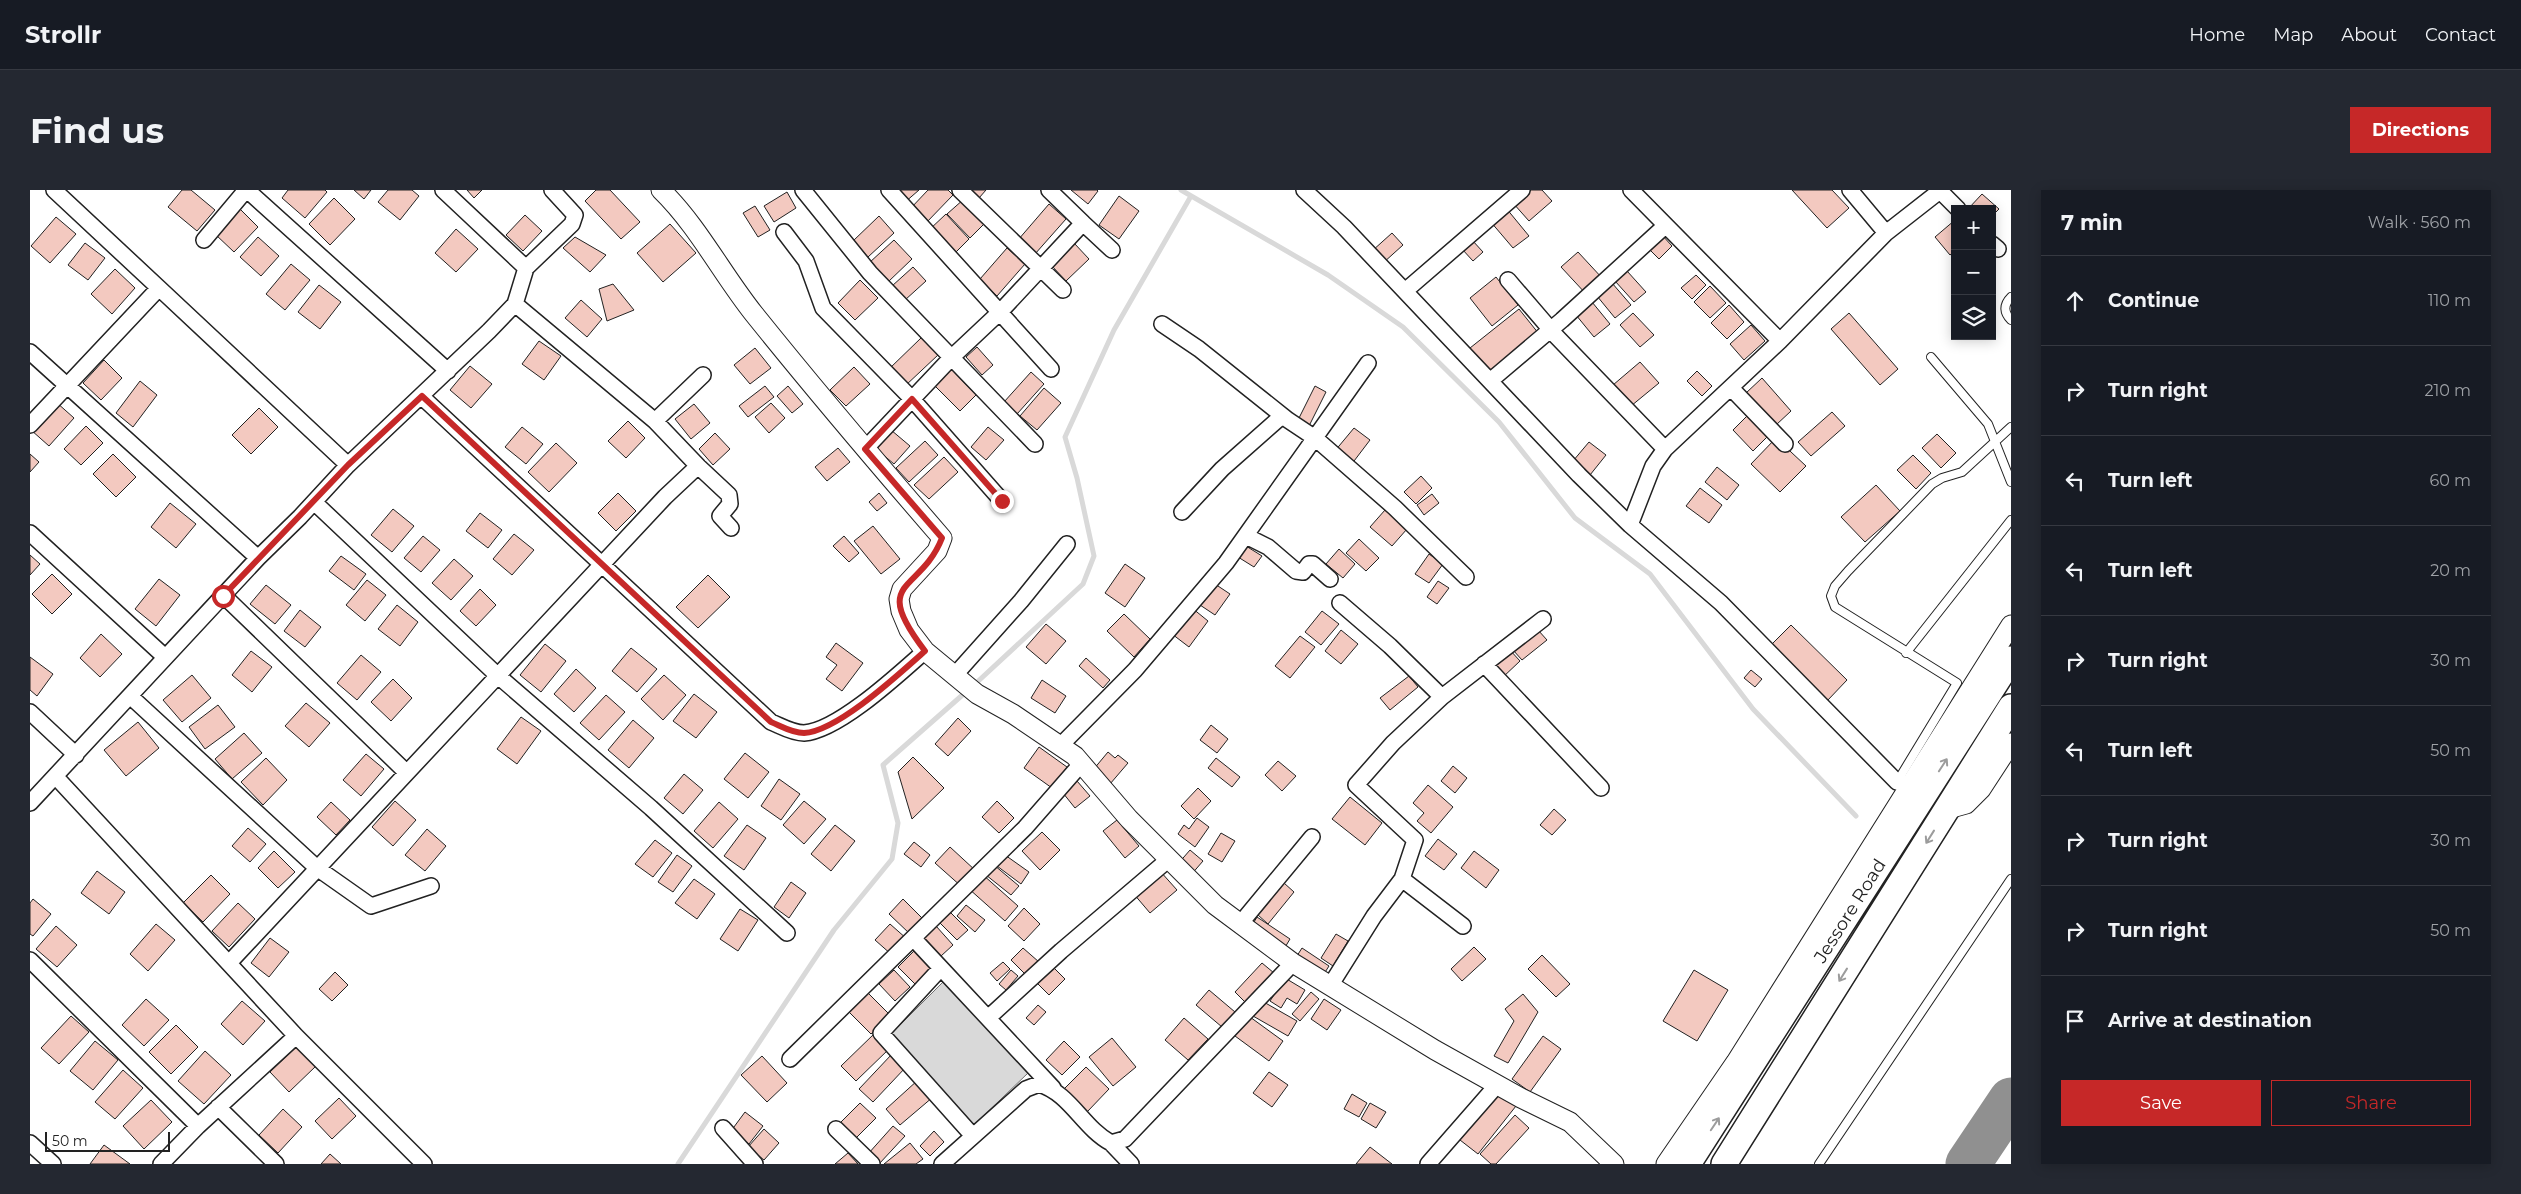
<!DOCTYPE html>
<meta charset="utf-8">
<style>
:root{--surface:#171b24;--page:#242831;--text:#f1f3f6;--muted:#9ea1a6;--line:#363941;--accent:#c62828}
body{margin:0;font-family:Montserrat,sans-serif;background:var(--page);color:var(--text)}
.controls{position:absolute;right:15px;top:15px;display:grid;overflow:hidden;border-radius:0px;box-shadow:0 2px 12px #0003}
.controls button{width:45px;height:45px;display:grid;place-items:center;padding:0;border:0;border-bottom:1px solid var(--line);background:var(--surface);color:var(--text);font:25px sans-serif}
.scale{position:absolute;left:15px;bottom:12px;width:125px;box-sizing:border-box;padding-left:5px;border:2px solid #222;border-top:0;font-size:14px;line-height:18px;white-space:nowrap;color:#222;-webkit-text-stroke:4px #fff;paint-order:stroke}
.stop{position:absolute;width:15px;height:15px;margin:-11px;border:4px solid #c62828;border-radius:50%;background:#fff}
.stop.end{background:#c62828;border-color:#fff;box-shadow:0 1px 5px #0008}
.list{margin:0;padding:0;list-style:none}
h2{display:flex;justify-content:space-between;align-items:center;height:65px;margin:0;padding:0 20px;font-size:21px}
h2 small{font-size:16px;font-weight:400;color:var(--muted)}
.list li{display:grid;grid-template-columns:32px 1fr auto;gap:15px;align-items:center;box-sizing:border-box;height:90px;padding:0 20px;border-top:1px solid var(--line)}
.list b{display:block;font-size:19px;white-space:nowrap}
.list em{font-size:16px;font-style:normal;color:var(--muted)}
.actions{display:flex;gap:10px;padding:15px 20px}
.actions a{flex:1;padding:11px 0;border:1px solid var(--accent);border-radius:0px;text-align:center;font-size:18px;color:var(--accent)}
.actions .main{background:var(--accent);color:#fff}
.icon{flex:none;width:28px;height:28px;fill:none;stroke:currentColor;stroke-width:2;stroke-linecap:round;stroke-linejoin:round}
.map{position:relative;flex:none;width:1981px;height:974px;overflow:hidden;border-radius:0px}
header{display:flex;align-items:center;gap:30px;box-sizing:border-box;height:70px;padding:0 25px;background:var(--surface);border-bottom:1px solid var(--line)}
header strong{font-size:24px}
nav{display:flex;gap:28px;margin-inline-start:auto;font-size:18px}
.intro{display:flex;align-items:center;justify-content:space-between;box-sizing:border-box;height:120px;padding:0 30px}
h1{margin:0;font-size:35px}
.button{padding:12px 22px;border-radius:0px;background:var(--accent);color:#fff;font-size:18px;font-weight:700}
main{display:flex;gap:30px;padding:0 30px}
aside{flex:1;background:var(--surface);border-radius:0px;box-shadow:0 2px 12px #0003}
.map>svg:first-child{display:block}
</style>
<header>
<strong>Strollr</strong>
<nav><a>Home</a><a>Map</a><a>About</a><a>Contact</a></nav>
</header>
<div class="intro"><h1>Find us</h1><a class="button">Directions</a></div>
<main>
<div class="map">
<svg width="1981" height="974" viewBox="0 0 1981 974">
<rect width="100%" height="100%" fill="#fff"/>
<path fill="#d9d9d9" stroke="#6f6f6f" d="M915 790 998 883 942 937 858 847Z"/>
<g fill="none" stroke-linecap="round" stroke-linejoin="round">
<path stroke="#d9d9d9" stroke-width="5" d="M1151 0 1298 85 1373 137 1469 232 1545 328 1620 384 1723 519 1826 626
M944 495 1053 394 1064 366 1047 288 1035 247 1084 140 1161 6
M648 974 804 740 862 669 868 633 853 575 937 501"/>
<path stroke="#909090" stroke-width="45" d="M1938 974 1981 910"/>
</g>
<path fill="#f3c9c0" stroke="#222" d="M152 0H161L185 20 167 41 138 17Z
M258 0H295L297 2 275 28 252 8Z
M324 0H341L334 9Z
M358 0H382L389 6 370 30 348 12Z
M437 0H452L444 8Z
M566 0H580L610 32 591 49 555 11Z
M863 0H889L874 13Z
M898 0H918L923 5 895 34 880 19Z
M941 0H956L949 8Z
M1041 0H1067L1068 1 1058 14Z
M1497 0H1512L1522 11 1499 31 1483 13Z
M1762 0H1802L1819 18 1797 38Z
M757 2 766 18 744 32 734 16Z
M1952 4 1969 19 1962 26V19H1938Z
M1089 6 1109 21 1089 49 1069 35Z
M304 8 325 29 300 55 279 34Z
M934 9 956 32 940 48 917 24Z
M1019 14 1036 29 1005 64 988 50Z
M725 16 740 40 728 47 713 23Z
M1476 18 1499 46 1483 58 1460 31Z
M210 19 228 37 204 62 185 44Z
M916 24 939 49 923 65 899 40Z
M495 25 512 41 493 61 476 45Z
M849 26 864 43 838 67 823 51Z
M26 27 46 44 20 73 1 56Z
M1925 30V61L1920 65 1905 47Z
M640 34 666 63 633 92 607 63Z
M426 39 448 59 426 82 405 63Z
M1362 43 1373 55 1353 73 1342 61Z
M1632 45 1642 56 1629 69 1619 59Z
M228 47 249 66 231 86 210 67Z
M545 47 576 65 560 82 533 58Z
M864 50 882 69 858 92 839 73Z
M1442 50 1453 62 1443 71 1432 59Z
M55 53 75 68 58 90 38 75Z
M1044 53 1059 69 1036 91 1021 75Z
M977 58 995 74 967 106 950 89Z
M1548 62 1573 89 1557 105 1531 77Z
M261 74 280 90 255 120 236 104Z
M883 77 896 91 875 110 862 96Z
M85 79 105 98 82 124 61 104Z
M1597 81 1616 102 1604 112 1585 91Z
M1666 85 1676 95 1662 109 1651 98Z
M1466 87 1488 115 1462 136 1440 108Z
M830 90 848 108 825 130 808 113Z
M1582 93 1601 115 1585 128 1567 106Z
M583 94 604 120 577 131 569 99Z
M289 95 311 112 290 139 268 122Z
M1680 96 1696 113 1680 128 1664 112Z
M551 110 572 129 557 147 535 128Z
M1562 112 1580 134 1564 147 1546 125Z
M1699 115 1714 132 1697 149 1681 133Z
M1489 119 1509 144 1460 183 1440 158Z
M1603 123 1624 145 1610 157 1590 135Z
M1819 123 1868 179 1850 195 1801 139Z
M1721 135 1735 151 1714 170 1700 154Z
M891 148 908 165 875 196 859 179Z
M509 151 531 166 514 190 492 174Z
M947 157 963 175 952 185 936 167Z
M725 158 741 178 720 194 704 175Z
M74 170 92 188 71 210 53 193Z
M1610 172 1629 193 1601 216 1583 195Z
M440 176 462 194 441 218 420 200Z
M824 177 840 194 816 216 800 200Z
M921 179 946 205 930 221 904 195Z
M1667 181 1682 196 1672 206 1657 191Z
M1001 182 1014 194 987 224 974 212Z
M1732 188 1761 221 1746 235 1716 203Z
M110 191 127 205 103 237 86 223Z
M735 196 744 207 718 227 709 216Z
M758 196 773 214 762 223 747 206Z
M1285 196 1296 202 1277 240 1266 234Z
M1014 198 1031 213 1007 240 990 226Z
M26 212 44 228 19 256 1 240Z
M741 213 755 228 739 243 725 227Z
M664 214 680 233 661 249 645 229Z
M229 218 248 237 221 264 202 245Z
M1802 222 1815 236 1781 266 1768 252Z
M1720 223 1741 243 1723 261 1703 240Z
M598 231 615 248 596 268 578 251Z
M56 236 73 253 51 275 34 259Z
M492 237 513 254 496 274 475 257Z
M958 237 974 250 956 270 941 257Z
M1324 238 1340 250 1321 275 1304 262Z
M861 240 880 256 864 274 845 258Z
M685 243 700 259 683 275 669 259Z
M1907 244 1926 263 1911 278 1892 258Z
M1746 248 1776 276 1750 302 1721 274Z
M895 251 908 265 879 292 866 278Z
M1559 252 1576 265 1560 285 1543 271Z
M526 253 547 273 519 302 498 282Z
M808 258 820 272 797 291 785 277Z
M0 264 9 272 0 282Z
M83 264 106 287 86 307 63 284Z
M1883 265 1901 283 1886 299 1867 280Z
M914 267 928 282 899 309 884 295Z
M1687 277 1709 295 1697 310 1675 292Z
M1391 286 1402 298 1386 314 1374 302Z
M1846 295 1870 321 1835 352 1811 327Z
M1670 298 1692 315 1679 333 1656 316Z
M588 303 606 321 586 341 568 323Z
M849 303 857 313 847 321 839 312Z
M1402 304 1409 313 1394 325 1387 315Z
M140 313 166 334 146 358 121 337Z
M363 319 384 336 362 362 341 345Z
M1355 320 1377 339 1362 356 1340 337Z
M450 323 472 340 458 358 436 341Z
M843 336 870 369 851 384 824 351Z
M484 344 504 360 482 385 463 369Z
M393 346 410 360 391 382 374 368Z
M814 346 829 363 819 372 803 356Z
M1329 349 1349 368 1336 381 1316 363Z
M1216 356 1232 366 1224 377 1208 367Z
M1309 359 1325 374 1313 388 1296 374Z
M1399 364 1413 374 1399 393 1385 384Z
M0 365 10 374 0 385Z
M311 366 336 384 324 400 299 381Z
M424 369 443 386 421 410 402 393Z
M1095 374 1115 388 1095 417 1075 403Z
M22 384 42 404 22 424 2 404Z
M678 385 700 407 668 438 646 417Z
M129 389 150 405 126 436 105 419Z
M337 390 356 405 335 431 316 415Z
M1408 391 1419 398 1407 414 1397 407Z
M1185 394 1200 404 1185 425 1170 415Z
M236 395 261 415 245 434 220 414Z
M450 399 466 415 446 436 430 421Z
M367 415 388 432 370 456 348 439Z
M1162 418 1178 431 1159 457 1142 444Z
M270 420 291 437 275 457 254 441Z
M1292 421 1309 434 1291 455 1275 442Z
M1094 424 1120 449 1104 467 1077 441Z
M1016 434 1036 451 1016 474 996 457Z
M1761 435 1817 490 1797 511 1740 456Z
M1311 440 1328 454 1311 474 1295 461Z
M1508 440 1517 450 1492 470 1483 460Z
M71 444 92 464 70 487 50 468Z
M1270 446 1285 457 1260 488 1245 476Z
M806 453 833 473 812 501 796 489 807 475 796 467Z
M515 454 536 471 511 502 490 485Z
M601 458 627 479 607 502 582 481Z
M1479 459 1490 471 1472 488 1461 476Z
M221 461 242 477 222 502 202 485Z
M331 465 351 482 327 510 307 493Z
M0 467 23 484 7 506 0 500Z
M1056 468 1080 490 1073 498 1049 476Z
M546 479 566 498 544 522 524 504Z
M1721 480 1732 489 1725 497 1714 488Z
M162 485 181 508 152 532 133 510Z
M634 485 656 505 633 530 611 509Z
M1379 486 1388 497 1360 520 1350 508Z
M363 489 382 508 361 531 341 512Z
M1012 490 1036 506 1025 523 1001 508Z
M664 504 687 522 666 548 643 531Z
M576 505 595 522 569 550 550 533Z
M276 513 300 533 279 557 255 536Z
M188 515 205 537 175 559 159 537Z
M491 527 511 541 487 574 467 559Z
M928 528 941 541 918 566 905 554Z
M603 530 624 548 599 578 578 560Z
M108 532 129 558 96 586 74 560Z
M1181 535 1198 549 1187 563 1170 550Z
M214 543 232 563 202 589 185 569Z
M1009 557 1037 577 1022 598 994 578Z
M1078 562 1085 568 1088 565 1098 573 1080 594 1063 580Z
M715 563 739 582 718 608 694 589Z
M336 564 354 579 331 606 313 590Z
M883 567 914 598 882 629 868 582Z
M236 568 257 590 233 615 211 592Z
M1186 568 1210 587 1202 597 1178 578Z
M1248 571 1266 586 1252 601 1235 585Z
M1423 576 1437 588 1425 603 1411 591Z
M654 584 673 600 653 624 634 608Z
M749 589 770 604 751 630 731 616Z
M1047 591 1060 606 1045 618 1033 603Z
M1398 595 1423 617 1401 643 1387 631 1394 623 1383 613Z
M1168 598 1181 611 1164 629 1151 616Z
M1320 607 1352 633 1335 655 1302 629Z
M365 611 386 630 363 656 342 637Z
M774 611 796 629 774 654 753 635Z
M967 611 984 628 969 643 952 627Z
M301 612 320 630 306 645 287 627Z
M689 612 708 629 683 658 664 641Z
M1524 619 1536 630 1522 645 1510 635Z
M1167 628 1179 637 1165 657 1148 644 1154 635 1159 639Z
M1087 630 1109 656 1095 668 1073 641Z
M717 635 736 648 714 680 694 666Z
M805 635 825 651 801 681 781 664Z
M218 638 236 654 220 672 202 656Z
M397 639 416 656 395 681 375 665Z
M1012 642 1030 660 1010 680 992 661Z
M1191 643 1205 651 1192 672 1178 664Z
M1408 649 1427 664 1414 680 1395 666Z
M625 650 642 663 623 687 605 674Z
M884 652 900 665 891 677 874 664Z
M920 657 946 681 932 697 905 673Z
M1160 660 1173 671 1160 686 1147 675Z
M244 661 265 682 248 698 228 678Z
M1444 661 1469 680 1456 698 1431 678Z
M647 665 662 676 643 702 628 692Z
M975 665 999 682 991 694 967 676Z
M964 675 989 696 981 705 956 685Z
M67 681 95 702 79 724 51 703Z
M1130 681 1147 700 1120 723 1103 703Z
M952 684 988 716 975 731 938 698Z
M181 685 200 704 173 732 153 713Z
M664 689 685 704 667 729 645 713Z
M761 692 776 703 759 728 744 717Z
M1254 693 1264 702 1238 734 1228 725Z
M3 709 21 724 3 746 0 744V713Z
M873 709 894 730 880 744 859 724Z
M208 713 225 729 199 757 182 741Z
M936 715 955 730 945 742 927 726Z
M994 718 1010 734 994 751 978 736Z
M710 719 728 730 708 761 690 749Z
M918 720 938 740 927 750 908 731Z
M1227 727 1260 749 1254 759 1221 737Z
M126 734 145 750 118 781 100 764Z
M860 734 877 749 862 765 845 750Z
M26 736 47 755 27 777 6 759Z
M906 736 923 755 911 766 893 748Z
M1306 744 1318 751 1303 776 1291 768Z
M240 748 259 762 239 787 221 773Z
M1444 757 1456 769 1432 791 1421 779Z
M887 758 904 776 886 795 868 777Z
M993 758 1009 772 996 785 981 770Z
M1272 758 1299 776 1292 787 1265 769Z
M1512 765 1540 794 1526 807 1498 779Z
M973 772 980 779 967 791 960 783Z
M1019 773 1035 789 1019 805 1003 789Z
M1232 773 1244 783 1216 813 1205 802Z
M864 780 880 797 865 811 849 794Z
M981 780 988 786 976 800 969 794Z
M1664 780 1698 800 1667 851 1633 831Z
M305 782 318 795 302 811 289 799Z
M1255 788 1275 800 1267 814 1257 808 1251 818 1240 811Z
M1179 800 1205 822 1192 837 1166 815Z
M837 802 860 825 841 844 818 821Z
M1281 802 1289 809 1270 831 1262 824Z
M1493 804 1508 822 1478 873 1464 866 1484 831 1475 819Z
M116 809 139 830 114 856 92 835Z
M1294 809 1311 820 1297 840 1281 829Z
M212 811 235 831 213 855 191 834Z
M1232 811 1267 831 1258 846 1223 826Z
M1008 815 1016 822 1004 835 996 828Z
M41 826 59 842 29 874 11 858Z
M1220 827 1253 851 1239 871 1205 846Z
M1154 828 1178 849 1158 870 1135 850Z
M146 835 168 857 141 884 119 862Z
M845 843 860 858 826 891 811 876Z
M1513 846 1531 859 1500 902 1482 889Z
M1082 848 1106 877 1083 896 1059 867Z
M65 851 88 870 63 900 40 881Z
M1034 851 1050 867 1032 885 1016 870Z
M267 856 286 876 259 902 240 882Z
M175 861 201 885 174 914 148 891Z
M862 864 876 877 843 912 829 899Z
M732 866 757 893 737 912 711 885Z
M1056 877 1079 899 1057 922 1034 899Z
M93 880 113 898 85 929 65 912Z
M1239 882 1258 895 1242 917 1223 903Z
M888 890 903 907 870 935 856 919Z
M1468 902 1486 916 1448 964 1430 950Z
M1322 904 1337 913 1329 927 1314 919Z
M309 908 326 926 302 949 285 931Z
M121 910 142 932 114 959 93 936Z
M830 913 846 928 825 949 809 934Z
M1340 913 1356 922 1346 938 1331 929Z
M253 919 272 937 248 963 229 945Z
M715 922 733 936 719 954 701 941Z
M1485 925 1499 938 1466 974H1461L1450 964Z
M863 936 875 946 849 974 838 964Z
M734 939 749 953 734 970 718 957Z
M904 941 914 952 900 966 890 956Z
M880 953 893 969 886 974H854Z
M74 955 100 974H60Z
M1340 957 1362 974H1326Z
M818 963 828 974H805Z
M300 964 311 974H291Z"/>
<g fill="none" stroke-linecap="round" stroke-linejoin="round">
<defs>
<path id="service" d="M1981 107C1973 115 1974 123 1981 130
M1901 167 1958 234 1981 292
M1876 463 1981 330
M1867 592 1927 493 1805 417 1801 406 1805 396 1818 381 1902 294 1912 288 1932 282 1981 237
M1789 974 1981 689"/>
<path id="minor" d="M24 0 129 98
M217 0 418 181
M413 0 496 78
M773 0 840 83 1005 254
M859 0 1021 179
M930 0 1033 100
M1274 0 1314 37 1549 285 1600 335 1691 413 1867 592 1881 594 1890 598
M1601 0 1750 151
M1820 0 1856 43
M1910 1 1928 19
M1053 33 1082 60
M754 42 776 71 793 118 882 209 972 311
M174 50 216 0
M1962 54 1968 59
M1478 90 1521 140
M1375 101 1492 0
M485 114 625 231
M1132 134 1169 159 1258 230 1285 248 1365 318 1436 387
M1526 146 1635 259
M0 162 228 368
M1460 191 1532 130 1635 36
M1701 198 1755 254
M391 206 741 532C751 536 762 543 774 543 808 541 869 484 895 461
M0 235 129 98 318 275
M835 259 921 168 971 121 1053 33 1019 0
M668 276 699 305 700 314 690 326 701 338
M284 312 467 485 621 618 757 743
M1152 322 1192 279 1252 226
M1600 335 1623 276 1635 259 1750 151 1856 43 1911 0
M0 343 135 467
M1216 346 1238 357 1266 381 1273 382 1279 374H1283L1300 389
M193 405 376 582
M1310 413 1360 456 1412 507
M1454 474 1571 598
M924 486 991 411 1037 354
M100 506 287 678 341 716 401 696
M0 522 46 565
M1030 556 1105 480 1196 373 1338 173
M26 587 266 846 394 974
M0 613 228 368 270 327 318 275 459 141 485 114 496 78 542 34 545 25 522 0
M1372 689 1385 650 1326 595 1363 553 1412 507 1513 429
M1210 734 1282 647
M883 748 1023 898
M0 770 168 936
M199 773 635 307 668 276 625 231 673 185
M911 778 851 843 943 946
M1300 796 1344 726 1372 689 1433 736
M958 828 1031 761 1139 669
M760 869 995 638 1051 574
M188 917 246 974
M693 938 725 974
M806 939 842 974
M0 953 23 974
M1081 953 1101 974
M131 974 168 936 266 846
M912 974 996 899 1009 894C1040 903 1053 938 1081 953L1095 949 1263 773
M1398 974 1467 895"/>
<path id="tertiary" d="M631 0C668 36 692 84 724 124 785 200 848 274 912 348L907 361 872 399 869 409 871 421 879 440 895 461 947 504 983 524 1045 566 1099 629 1185 715 1263 773 1405 860 1491 908 1540 932 1584 974
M1918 619 1936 614 1951 599 1981 553
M1636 974 1706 872 1981 435"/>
<path id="trunk" d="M1658 974 1981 469
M1694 974 1981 517"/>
</defs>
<use href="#service" stroke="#222" stroke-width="10"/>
<use href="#minor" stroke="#222" stroke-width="18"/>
<use href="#tertiary" stroke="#222" stroke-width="21"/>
<use href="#trunk" stroke="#222" stroke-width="28"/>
<use href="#service" stroke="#fff" stroke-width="8"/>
<use href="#minor" stroke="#fff" stroke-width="15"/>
<use href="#tertiary" stroke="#fff" stroke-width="19"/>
<use href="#trunk" stroke="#fff" stroke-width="25"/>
</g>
<defs><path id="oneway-shaft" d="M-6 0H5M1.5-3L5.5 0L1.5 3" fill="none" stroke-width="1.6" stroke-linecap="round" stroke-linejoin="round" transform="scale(1.25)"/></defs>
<g stroke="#9c9c9c">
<use href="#oneway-shaft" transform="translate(1913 575) rotate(-57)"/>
<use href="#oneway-shaft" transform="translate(1900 647) rotate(122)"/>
<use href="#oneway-shaft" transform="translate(1813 785) rotate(122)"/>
<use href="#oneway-shaft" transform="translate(1685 934) rotate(-56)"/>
</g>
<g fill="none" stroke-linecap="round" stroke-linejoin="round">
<path stroke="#c62828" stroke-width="6" d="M193 406 318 275 392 206 741 532C751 536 762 543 774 543 808 541 869 484 895 461 839 388 890 404 912 348L835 259 882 209 972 311"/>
</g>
<g text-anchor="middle" stroke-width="4" stroke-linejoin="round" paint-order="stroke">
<g font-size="18" fill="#222" stroke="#fff">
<text transform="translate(1820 721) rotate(-58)" y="6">Jessore Road</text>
</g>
</g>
</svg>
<div class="controls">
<button>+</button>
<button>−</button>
<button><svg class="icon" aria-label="layers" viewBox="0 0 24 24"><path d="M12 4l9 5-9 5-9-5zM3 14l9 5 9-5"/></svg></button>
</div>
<div class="scale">50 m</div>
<div class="stop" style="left:193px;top:406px"></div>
<div class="stop end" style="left:972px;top:311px"></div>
</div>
<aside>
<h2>7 min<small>Walk · 560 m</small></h2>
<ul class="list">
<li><svg class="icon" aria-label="ahead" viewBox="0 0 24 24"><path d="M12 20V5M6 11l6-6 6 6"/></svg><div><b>Continue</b></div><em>110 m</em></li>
<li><svg class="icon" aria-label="right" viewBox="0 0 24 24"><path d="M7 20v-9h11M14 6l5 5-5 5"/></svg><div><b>Turn right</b></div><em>210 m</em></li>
<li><svg class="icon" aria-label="left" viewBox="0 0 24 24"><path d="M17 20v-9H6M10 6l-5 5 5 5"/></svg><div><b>Turn left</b></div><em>60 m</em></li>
<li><svg class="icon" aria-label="left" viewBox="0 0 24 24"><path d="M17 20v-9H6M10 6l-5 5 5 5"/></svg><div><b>Turn left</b></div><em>20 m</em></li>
<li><svg class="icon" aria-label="right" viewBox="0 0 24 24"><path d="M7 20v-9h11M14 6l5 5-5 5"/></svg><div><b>Turn right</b></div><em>30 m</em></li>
<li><svg class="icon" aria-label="left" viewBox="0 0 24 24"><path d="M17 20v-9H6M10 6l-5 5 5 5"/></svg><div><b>Turn left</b></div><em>50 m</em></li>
<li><svg class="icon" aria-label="right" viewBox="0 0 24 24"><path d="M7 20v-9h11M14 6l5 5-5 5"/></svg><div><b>Turn right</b></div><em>30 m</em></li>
<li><svg class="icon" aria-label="right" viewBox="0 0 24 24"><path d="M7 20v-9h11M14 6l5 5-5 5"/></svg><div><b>Turn right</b></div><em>50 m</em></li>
<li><svg class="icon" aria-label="arrive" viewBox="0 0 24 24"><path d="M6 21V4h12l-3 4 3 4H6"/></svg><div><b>Arrive at destination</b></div></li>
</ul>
<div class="actions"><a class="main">Save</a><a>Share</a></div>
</aside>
</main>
